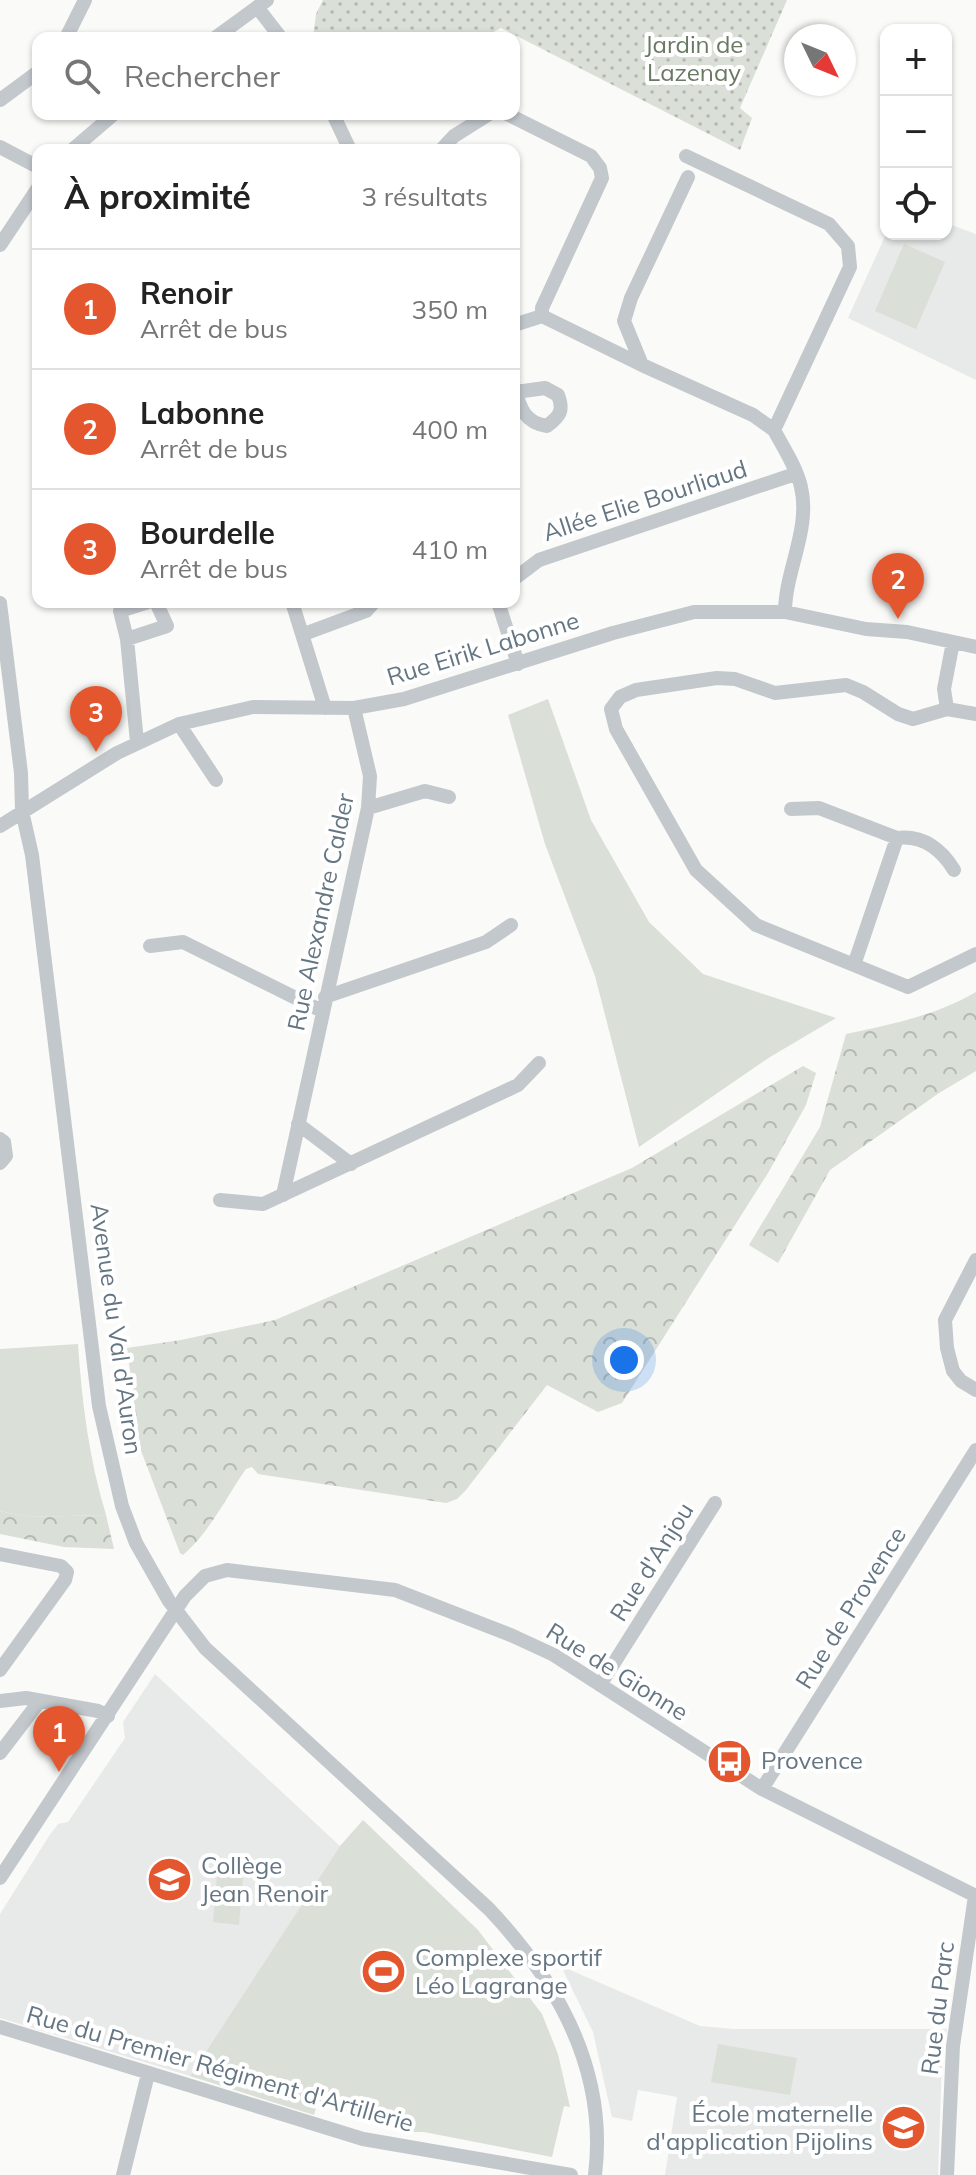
<!DOCTYPE html>
<html lang="fr">
<meta charset="utf-8">
<style>
:root{--surface:#fff;--page:#f6f6f6;--text:#222;--muted:#767676;--line:#e0e0e0;--accent:#e4572e}
body{margin:0;font-family:Mulish,sans-serif;background:var(--page);color:var(--text)}
.controls{position:absolute;right:24px;top:24px;display:grid;overflow:hidden;border-radius:16px;box-shadow:0 2px 6px #0004}
.controls button{width:72px;height:72px;display:grid;place-items:center;padding:0;border:0;border-bottom:2px solid var(--line);background:var(--surface);color:var(--text);font:40px sans-serif}
.compass{position:absolute;left:784px;top:24px;width:72px;height:72px;border-radius:50%;background:var(--surface);box-shadow:0 2px 6px #0004;rotate:133deg}
.you{position:absolute;left:624px;top:1360px;width:28px;height:28px;margin:-20px;border:6px solid #fff;border-radius:50%;background:#1a73e8;box-shadow:0 0 0 12px #1a73e833}
.badge{display:grid;place-items:center;width:52px;height:52px;border-radius:50%;background:var(--accent);color:#fff;font-size:26px;font-weight:700}
.pin{position:absolute;translate:-50% -66px;filter:drop-shadow(0 2px 4px #0008)}
.pin::after{content:'';position:absolute;top:42px;width:28px;height:24px;background:inherit;clip-path:polygon(0 0,100% 0,50% 100%)}
.list{margin:0;padding:0;list-style:none}
h2{display:flex;justify-content:space-between;align-items:center;height:104px;margin:0;padding:0 32px;font-size:34px}
h2 small{font-size:26px;font-weight:400;color:var(--muted)}
.list li{display:grid;grid-template-columns:52px 1fr auto;gap:24px;align-items:center;box-sizing:border-box;height:120px;padding:0 32px;border-top:2px solid var(--line)}
.list b{display:block;font-size:30px;white-space:nowrap}
.list p{margin:0;font-size:26px;white-space:nowrap;color:var(--muted)}
.list em{font-size:26px;font-style:normal;color:var(--muted)}
.icon{flex:none;width:44px;height:44px;fill:none;stroke:currentColor;stroke-width:2;stroke-linecap:round;stroke-linejoin:round}
.map{position:relative;flex:none;width:976px;height:2175px;overflow:hidden}
.search{position:absolute;background:var(--surface);box-shadow:0 2px 6px #0004;left:32px;top:32px;width:488px;height:88px;display:flex;align-items:center;gap:20px;box-sizing:border-box;padding:0 28px;border-radius:16px;color:var(--muted);font-size:30px}
.panel{position:absolute;background:var(--surface);box-shadow:0 2px 6px #0004;left:32px;top:144px;width:488px;height:464px;border-radius:16px}
.map>svg:first-child{display:block}
</style>
<div class="map">
<svg width="976" height="2175" viewBox="0 0 976 2175">
<defs>
<pattern id="forest-crowns" width="20" height="18" patternUnits="userSpaceOnUse" patternTransform="scale(2)"><rect width="20" height="18" fill="#dadfd7"/><path d="M2 6a3 3 0 1 1 6 0M12 15a3 3 0 1 1 6 0" fill="none" stroke="#b4b9b4"/></pattern>
<pattern id="park-dots" width="8" height="8" patternUnits="userSpaceOnUse" patternTransform="scale(2)"><rect width="8" height="8" fill="#dadfd7"/><path d="M2 2h.1M6 6h.1" fill="none" stroke="#b4b9b4" stroke-width="1.8" stroke-linecap="round"/></pattern>
</defs>
<rect width="100%" height="100%" fill="#fafaf8"/>
<path fill="#e8e9e9" d="M946 223 976 234V380L848 318 886 234H946Z
M155 1674 340 1846 190 2076 0 2018V1914L49 1836 58 1824 68 1822 125 1738 123 1722Z
M561 1966 700 2026 734 2029H947L942 2061 938 2175H665L677 2097 638 2090 632 2121 612 2117 593 2032Z"/>
<path fill="#dadfd7" d="M904 244 945 262 916 329 875 311Z
M548 699 591 820 649 922 703 974 836 1018 770 1057 639 1147 595 976 545 844 508 715Z
M78 1344C82 1404 89 1458 106 1515L27 1517 0 1511V1349Z
M363 1820 478 1930 542 2014 558 2054 570 2107 564 2106 552 2157 424 2132H406L318 2101 314 2115 190 2076 340 1846Z
M217 1875 243 1877 239 1925 213 1922Z
M718 2044 797 2058 790 2095 711 2082Z"/>
<path fill="url(#forest-crowns)" d="M976 992V1071L939 1093 830 1170 778 1263 749 1245 820 1127 846 1034C892 1024 935 1016 976 992Z
M803 1066 816 1073 806 1105 768 1173 622 1403 598 1412 547 1385 466 1490 457 1499 446 1503 258 1474 252 1467 246 1469C226 1497 210 1532 183 1555L180 1553 140 1448 127 1348 181 1340 275 1320 632 1168Z
M0 1511 27 1517 106 1515 114 1549 64 1547 0 1534Z"/>
<path fill="url(#park-dots)" d="M323 0H787L740 108 752 118 740 150 501 28 482 38H313L316 14Z"/>
<g fill="none" stroke-linecap="round" stroke-linejoin="round">
<path stroke="#c3c8cc" stroke-width="14" d="M257 7 281 38
M66 38 85 0
M215 38 267 0
M0 100 38 72
M333 114 350 150
M507 114 591 156 600 168 602 178 542 308V316
M0 147 38 167
M72 150 114 114
M441 150 454 136 489 114
M0 245 38 188
M514 325 542 316 642 365 624 321 631 298 688 177
M642 365 753 415 774 430 850 267 848 246 829 224 686 156
M514 387C520 407 524 423 547 426 560 416 564 411 558 395L545 388 516 392
M774 430C783 447 797 468 801 487 811 529 785 571 785 612
M514 579 539 560 795 474
M292 602 325 708
M498 602 518 664
M0 603 21 773 22 811 32 855 99 1406 122 1506 136 1543 169 1601 205 1648 489 1909C558 1982 608 2071 595 2175
M304 634 366 611 374 602
M127 639 167 626 156 602
M947 709 944 689 953 642
M976 714 947 709 913 719 898 714 863 692 846 685 775 693 735 679 717 678 636 690 620 697 611 709 616 729 696 870 756 925 908 987 976 954
M179 724 216 780
M137 742 127 639 120 611 148 602
M368 808 425 791 449 797
M791 809 819 808 897 838C923 835 941 849 954 870
M0 826 117 753 179 724 253 707 354 708 404 699 613 633 694 612H785L866 629 907 632 976 647
M150 946 183 942 322 1011
M854 965 897 838
M325 997 486 942 511 925
M298 1124 351 1164
M0 1139 4 1142 6 1156 0 1163
M283 1195 368 808 370 776 354 708
M220 1200 263 1204 518 1085 539 1063
M976 1260 945 1320 947 1348 953 1371 961 1381 976 1390
M0 1554 61 1566 67 1572 65 1580 0 1670
M600 1685 715 1503
M0 1701 26 1698 98 1711 108 1716
M0 1753 39 1702
M762 1789 976 1450
M0 1878 185 1596 205 1576 227 1570 395 1590 513 1636 554 1655 762 1789 976 1896
M0 2027 363 2139 571 2175
M123 2175 148 2074
M947 2175 953 2046 975 1896"/>
</g>
<defs>
<symbol id="bus-disc" viewBox="-11 -11 22 22"><circle r="9.5" fill="#e4572e" stroke="#fff"/><path d="M-5-6H5V4H4V6H2V4H-2V6H-4V4H-5ZM-3.5-4V0h7V-4ZM-3.5 1.2v1.5H-2V1.2ZM2 1.2v1.5H3.5V1.2Z" fill="#fff"/></symbol>
<symbol id="school-disc" viewBox="-11 -11 22 22"><circle r="9.5" fill="#e4572e" stroke="#fff"/><path d="M0-5L7-2L0 1L-7-2ZM-4 1L0 2.5L4 1V4Q0 6-4 4Z" fill="#fff"/></symbol>
<symbol id="stadium-disc" viewBox="-11 -11 22 22"><circle r="9.5" fill="#e4572e" stroke="#fff"/><path d="M0-5a6.5 5 0 1 0 0 10a6.5 5 0 1 0 0-10ZM-3.5-1.8h7v3.6h-7Z" fill="#fff"/></symbol>
</defs>
<g fill-rule="evenodd">
<use href="#bus-disc" x="704" y="1736" width="51" height="51"/>
<use href="#school-disc" x="144" y="1854" width="51" height="51"/>
<use href="#stadium-disc" x="358" y="1946" width="51" height="51"/>
<use href="#school-disc" x="878" y="2102" width="51" height="51"/>
</g>
<g text-anchor="middle" stroke-width="8" stroke-linejoin="round" paint-order="stroke">
<g font-size="24" fill="#687a64" stroke="#fff">
<text x="694" y="53">Jardin de<tspan x="694" dy="28">Lazenay</tspan></text>
</g>
<g font-size="24" fill="#657683" stroke="#fff">
<text transform="translate(645 501) rotate(-18)" y="8">Allée Elie Bourliaud</text>
<text transform="translate(483 649) rotate(-17)" y="8">Rue Eirik Labonne</text>
<text transform="translate(321 912) rotate(-78)" y="8">Rue Alexandre Calder</text>
<text transform="translate(116 1329) rotate(82)" y="8">Avenue du Val d'Auron</text>
<text transform="translate(652 1562) rotate(-58)" y="8">Rue d'Anjou</text>
<text transform="translate(851 1608) rotate(-58)" y="8">Rue de Provence</text>
<text transform="translate(617 1672) rotate(32)" y="8">Rue de Gionne</text>
<text transform="translate(938 2008) rotate(-83)" y="8">Rue du Parc</text>
<text transform="translate(220 2069) rotate(16)" y="8">Rue du Premier Régiment d'Artillerie</text>
</g>
<g font-size="24" fill="#657683" stroke="#fff" text-anchor="start">
<text x="761" y="1769">Provence</text>
<text x="201" y="1874">Collège<tspan x="201" dy="28">Jean Renoir</tspan></text>
<text x="415" y="1966">Complexe sportif<tspan x="415" dy="28">Léo Lagrange</tspan></text>
<text x="873" y="2122" text-anchor="end">École maternelle<tspan x="873" dy="28">d'application Pijolins</tspan></text>
</g>
</g>
</svg>
<div class="controls">
<button>+</button>
<button>−</button>
<button><svg class="icon" aria-label="locate" viewBox="0 0 24 24"><circle cx="12" cy="12" r="6"/><path d="M12 2v4M12 18v4M2 12h4M18 12h4"/></svg></button>
</div>
<svg class="compass" viewBox="-18 -18 36 36"><path d="M0-13l5 13h-10z" fill="#e53935"/><path d="M0 13l5-13h-10z" fill="#767676"/></svg>
<div class="you"></div>
<div class="pin badge" style="left:59px;top:1772px">1</div>
<div class="pin badge" style="left:898px;top:619px">2</div>
<div class="pin badge" style="left:96px;top:752px">3</div>
<div class="search"><svg class="icon" aria-label="search" viewBox="0 0 24 24"><circle cx="10" cy="10" r="6"/><path d="M15 15l6 6"/></svg>Rechercher</div>
<section class="panel">
<h2>À proximité<small>3 résultats</small></h2>
<ul class="list">
<li><span class="badge">1</span><div><b>Renoir</b><p>Arrêt de bus</p></div><em>350 m</em></li>
<li><span class="badge">2</span><div><b>Labonne</b><p>Arrêt de bus</p></div><em>400 m</em></li>
<li><span class="badge">3</span><div><b>Bourdelle</b><p>Arrêt de bus</p></div><em>410 m</em></li>
</ul>
</section>
</div>
